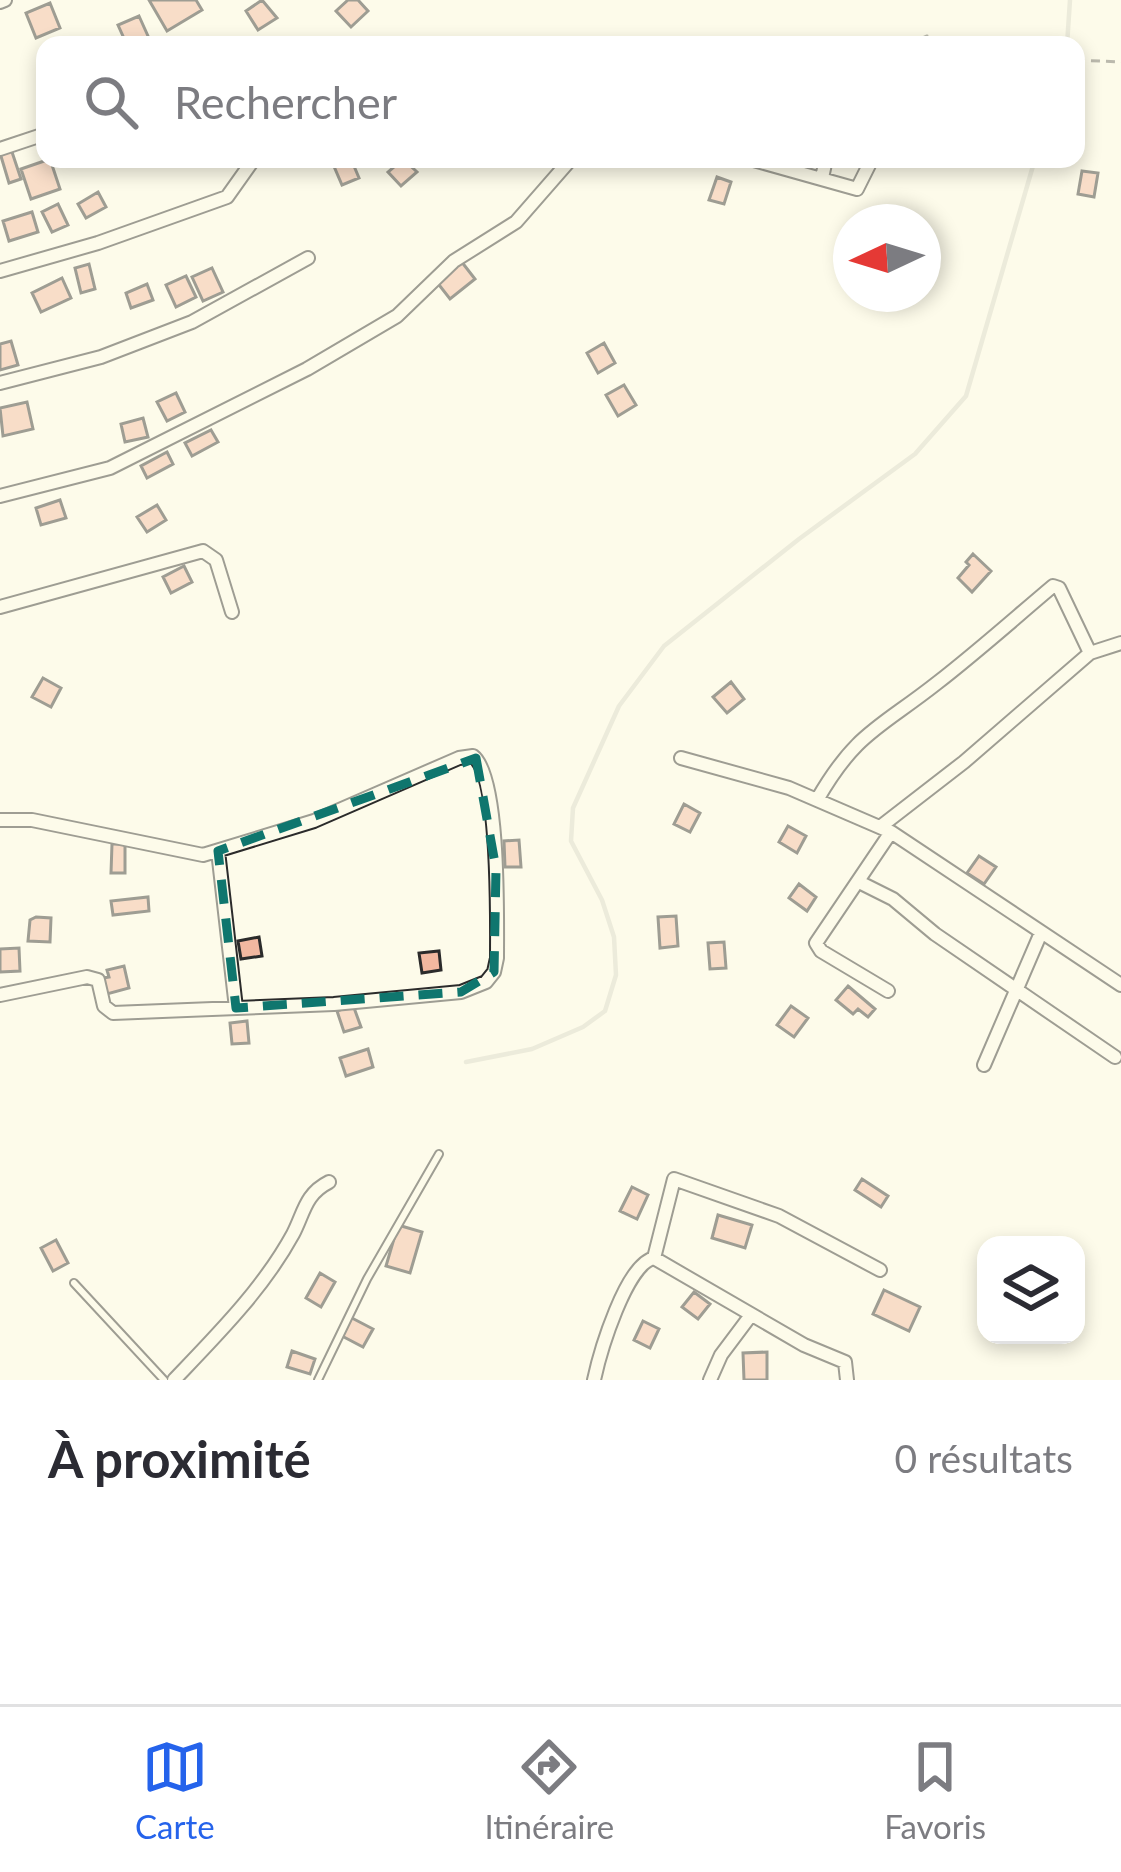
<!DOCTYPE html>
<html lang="fr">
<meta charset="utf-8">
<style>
:root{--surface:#fff;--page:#f7f7f7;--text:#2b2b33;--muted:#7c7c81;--line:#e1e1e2;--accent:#2563eb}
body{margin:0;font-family:Lato,sans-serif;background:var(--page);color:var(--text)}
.controls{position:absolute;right:36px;bottom:36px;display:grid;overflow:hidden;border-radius:24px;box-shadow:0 6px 18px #0003}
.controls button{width:108px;height:108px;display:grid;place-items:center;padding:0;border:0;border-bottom:3px solid var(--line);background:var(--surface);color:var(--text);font:60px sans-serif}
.compass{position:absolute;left:833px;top:204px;width:108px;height:108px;border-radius:50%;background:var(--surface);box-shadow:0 6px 18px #0003;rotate:266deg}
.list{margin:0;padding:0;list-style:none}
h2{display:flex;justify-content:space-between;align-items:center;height:156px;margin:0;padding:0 48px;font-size:51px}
h2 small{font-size:39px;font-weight:400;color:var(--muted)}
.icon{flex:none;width:66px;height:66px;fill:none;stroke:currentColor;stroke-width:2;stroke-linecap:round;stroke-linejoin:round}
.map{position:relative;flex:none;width:1121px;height:1380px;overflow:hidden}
.search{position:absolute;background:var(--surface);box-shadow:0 6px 18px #0003;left:36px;right:36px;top:36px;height:132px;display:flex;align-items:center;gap:30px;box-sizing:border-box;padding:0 42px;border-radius:24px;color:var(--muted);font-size:45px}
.sheet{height:324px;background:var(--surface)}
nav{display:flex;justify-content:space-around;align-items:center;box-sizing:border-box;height:168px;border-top:3px solid var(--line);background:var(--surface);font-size:33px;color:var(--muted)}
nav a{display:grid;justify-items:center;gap:6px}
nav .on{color:var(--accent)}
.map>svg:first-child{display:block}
</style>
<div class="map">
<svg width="1121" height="1380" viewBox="0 0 1121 1380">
<rect width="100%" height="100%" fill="#fdfbea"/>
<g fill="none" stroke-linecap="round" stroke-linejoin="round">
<path stroke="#d8d7c9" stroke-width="4.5" d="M1067 45 1070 0
M466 1062 532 1049 583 1027 605 1011 616 975 614 937 602 900 571 841 573 808 619 706 664 646 799 539 915 454 966 396 1035 159"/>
</g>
<path fill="#f2b8a0" stroke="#2b2b2b" stroke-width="3" d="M149 0H196L202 10 167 31Z
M262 0 277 18 258 30 246 11Z
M348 0H358L368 11 351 27 336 11Z
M50 3 60 28 36 38 26 13Z
M139 16 152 45H127L118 25Z
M11 149 21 179 9 183 0 153Z
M50 159 60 189 31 199 21 169Z
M345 159H351L359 178 342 185 333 164Z
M403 159 417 172 401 186 388 172Z
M1082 171 1098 173 1094 197 1078 194Z
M717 177 731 182 724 204 709 200Z
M98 192 106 207 86 218 78 204Z
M58 204 68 225 52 232 42 212Z
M32 212 38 232 9 241 3 221Z
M461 261 475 279 450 299 436 281Z
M89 264 95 289 81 293 75 268Z
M212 268 223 292 203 301 192 277Z
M186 276 196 297 176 307 166 285Z
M62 278 71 298 41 312 32 293Z
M147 284 153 300 131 308 126 293Z
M11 341 18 365 0 370V344Z
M604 343 615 363 598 373 587 353Z
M624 385 636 405 618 416 606 395Z
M176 393 185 412 167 421 157 402Z
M27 402 33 429 3 436 0 408Z
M143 418 148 437 125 442 121 424Z
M211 430 218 442 192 456 185 443Z
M167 452 173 464 147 478 141 466Z
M60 500 66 518 41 525 36 508Z
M157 505 166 520 147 532 137 517Z
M973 554 991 571 972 592 958 578 969 565 966 562Z
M184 566 192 582 171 593 163 577Z
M43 678 61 688 51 707 32 697Z
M731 682 744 699 727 713 713 697Z
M684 804 700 813 690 832 674 824Z
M788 826 806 836 797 853 779 842Z
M519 840 521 867H505L504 841Z
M112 844H125V873H111Z
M979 856 996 867 984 884 967 873Z
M799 884 816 897 807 911 789 898Z
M148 897 149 911 113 915 111 901Z
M676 916 678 946 660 948 658 917Z
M36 917 51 918 50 942 28 941 30 920Z
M259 937 262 956 241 959 238 941Z
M724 942 726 968 710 969 708 943Z
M19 948 20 971 0 972V949Z
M439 951 441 970 422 973 419 953Z
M124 966 129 988 107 994 103 978 109 977 107 970Z
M848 986 875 1009 868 1017 858 1009 853 1014 836 1000Z
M353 1005 361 1027 344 1032 337 1011Z
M791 1006 808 1018 794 1037 777 1025Z
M247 1021 249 1043 232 1044 230 1023Z
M368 1049 373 1067 346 1076 340 1058Z
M862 1179 888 1196 881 1207 855 1190Z
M632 1187 648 1195 637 1219 620 1211Z
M718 1215 752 1225 745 1248 712 1238Z
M398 1225 422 1232 410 1273 386 1266Z
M56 1240 68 1263 53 1271 41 1248Z
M320 1273 335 1282 321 1307 306 1298Z
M884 1290 920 1307 909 1331 873 1314Z
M694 1292 710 1304 698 1319 682 1307Z
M350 1317 373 1329 363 1347 340 1335Z
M643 1321 659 1329 650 1348 634 1340Z
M292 1351 315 1359 310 1374 287 1367Z
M767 1352V1380H744L743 1353Z"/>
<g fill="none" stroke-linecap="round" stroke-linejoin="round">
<defs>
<path id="lane" d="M74 1283 164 1380
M318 1380 367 1279 439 1154"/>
<path id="street" d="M0 2 5 0
M0 149 45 134
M750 159 857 189 872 159
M822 178 826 159
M0 271 98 243 227 197 254 159
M0 383 101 357 192 322 308 258
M0 496 110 468 307 369 397 316 454 261 516 222 571 159
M0 607 203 551 216 560 232 612
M681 758 789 788 891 832 1121 985
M817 800C856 732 880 728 937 683 977 652 1015 618 1053 586L1059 588 1090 653
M0 820H32L203 855 314 821 459 758 473 756C500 776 497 921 497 958L494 972 486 982 461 992 334 1004 113 1013 104 1006 98 980 87 977 0 995
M880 827 964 762 1090 653 1121 643
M218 851 236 1008
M859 882 893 899 935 934 1115 1057
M888 991 821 951 816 943 891 832
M984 1065 1040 935
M654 1258 804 1345 845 1362 847 1380
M174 1380C217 1335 263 1289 293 1234 304 1213 305 1194 329 1182
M594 1380C600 1352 626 1264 654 1258L674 1179 779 1216 880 1270
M710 1380 721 1355 751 1315"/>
</defs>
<use href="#lane" stroke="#2b2b2b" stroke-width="10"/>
<use href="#street" stroke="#2b2b2b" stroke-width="16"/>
<path stroke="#6a6964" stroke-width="3" stroke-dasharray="9 6" stroke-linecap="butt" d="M906 45 927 36 951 44 974 45
M1076 60 1121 62"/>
<use href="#lane" stroke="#fdfbea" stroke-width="6"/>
<use href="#street" stroke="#fdfbea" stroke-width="12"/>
</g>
<path d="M0 0H1121V1380H0ZM476 758 496 869 494 972 461 992 236 1008 218 851Z" fill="#fdfbea" fill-opacity=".55" fill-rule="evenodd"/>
<path fill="none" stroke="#0f766e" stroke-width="9" stroke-dasharray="24 15" stroke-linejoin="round" d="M476 758 496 869 494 972 461 992 236 1008 218 851Z"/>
</svg>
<div class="controls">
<button><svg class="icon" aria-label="layers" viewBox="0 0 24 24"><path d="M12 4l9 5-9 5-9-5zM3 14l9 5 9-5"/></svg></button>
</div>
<svg class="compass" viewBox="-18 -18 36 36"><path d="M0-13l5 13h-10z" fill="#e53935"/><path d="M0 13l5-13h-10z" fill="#7c7c81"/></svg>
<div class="search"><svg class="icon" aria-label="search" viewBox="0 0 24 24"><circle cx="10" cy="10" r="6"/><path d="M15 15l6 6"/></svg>Rechercher</div>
</div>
<section class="sheet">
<h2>À proximité<small>0 résultats</small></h2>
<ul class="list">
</ul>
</section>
<nav>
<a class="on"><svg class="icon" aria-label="map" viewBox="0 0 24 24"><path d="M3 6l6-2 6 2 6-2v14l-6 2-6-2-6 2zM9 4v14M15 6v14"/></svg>Carte</a>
<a><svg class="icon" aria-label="directions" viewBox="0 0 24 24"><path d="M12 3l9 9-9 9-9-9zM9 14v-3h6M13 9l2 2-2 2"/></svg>Itinéraire</a>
<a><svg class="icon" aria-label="saved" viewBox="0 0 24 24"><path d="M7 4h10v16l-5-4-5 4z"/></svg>Favoris</a>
</nav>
